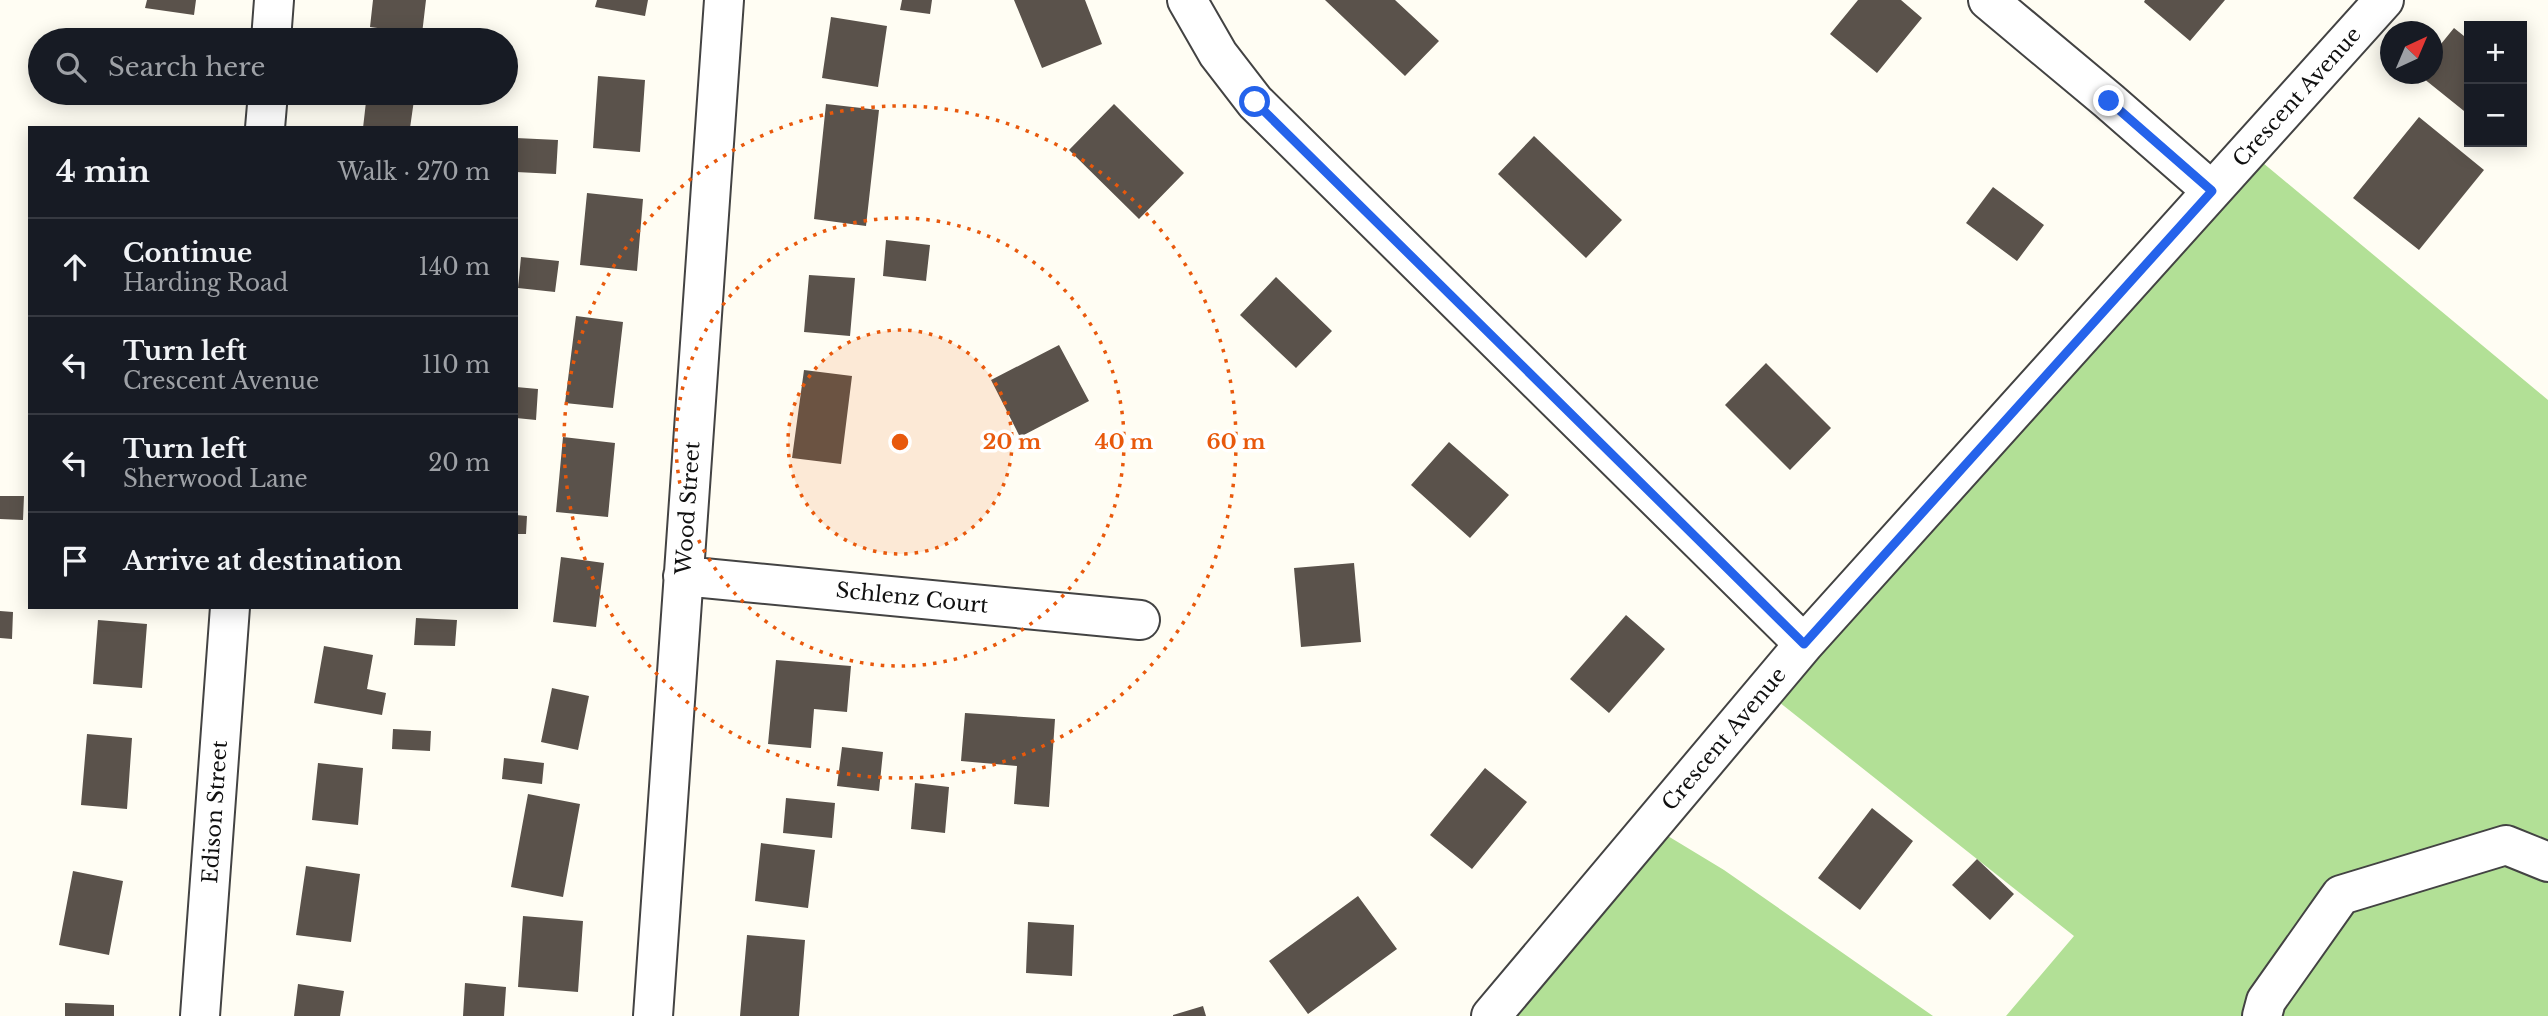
<!DOCTYPE html>
<meta charset="utf-8">
<style>
:root{--surface:#171b24;--page:#242831;--text:#f1f3f6;--muted:#9ea1a6;--line:#363941}
body{margin:0;font-family:"Libre Baskerville",serif;background:var(--page);color:var(--text)}
.controls{position:absolute;right:21px;top:21px;display:grid;overflow:hidden;border-radius:0px;box-shadow:0 4px 18px #0003}
.controls button{width:63px;height:63px;display:grid;place-items:center;padding:0;border:0;border-bottom:2px solid var(--line);background:var(--surface);color:var(--text);font:35px sans-serif}
.compass{position:absolute;left:2380px;top:21px;width:63px;height:63px;border-radius:50%;background:var(--surface);box-shadow:0 4px 18px #0003;rotate:44deg}
.stop{position:absolute;width:21px;height:21px;margin:-16px;border:5px solid #2563eb;border-radius:50%;background:#fff}
.stop.end{background:#2563eb;border-color:#fff;box-shadow:0 2px 7px #0008}
.list{margin:0;padding:0;list-style:none}
h2{display:flex;justify-content:space-between;align-items:center;height:91px;margin:0;padding:0 28px;font-size:30px}
h2 small{font-size:23px;font-weight:400;color:var(--muted)}
.list li{display:grid;grid-template-columns:46px 1fr auto;gap:21px;align-items:center;box-sizing:border-box;height:98px;padding:0 28px;border-top:2px solid var(--line)}
.list b{display:block;font-size:26px;white-space:nowrap}
.list p{margin:0;font-size:23px;white-space:nowrap;color:var(--muted)}
.list em{font-size:23px;font-style:normal;color:var(--muted)}
.icon{flex:none;width:38px;height:38px;fill:none;stroke:currentColor;stroke-width:2;stroke-linecap:round;stroke-linejoin:round}
.map{position:relative;flex:none;width:2548px;height:1016px;overflow:hidden}
.search{position:absolute;background:var(--surface);box-shadow:0 4px 18px #0003;left:28px;top:28px;width:490px;height:77px;display:flex;align-items:center;gap:18px;box-sizing:border-box;padding:0 24px;border-radius:38px;color:var(--muted);font-size:26px}
.panel{position:absolute;background:var(--surface);box-shadow:0 4px 18px #0003;left:28px;top:126px;width:490px;height:483px;border-radius:0px}
.map>svg:first-child{display:block}
</style>
<div class="map">
<svg width="2548" height="1016" viewBox="0 0 2548 1016">
<rect width="100%" height="100%" fill="#fffdf3"/>
<path fill="#b2e096" d="M2245 148 2548 400V1016H2006L2074 936 1755 683Z
M1653 827 1724 870 1933 1016H1477Z"/>
<path fill="#5a524b" d="M147 0H196L194 15 145 8Z
M373 0H426L422 34 370 27Z
M597 0H648L645 16 595 7Z
M902 0H932L930 14 900 10Z
M1014 0H1085L1102 44 1042 68Z
M1325 0H1395L1439 41 1405 76Z
M1858 0H1901L1922 18 1877 73 1830 34Z
M2145 0H2225L2190 41 2144 2Z
M831 17 887 26 878 87 822 78Z
M2454 28 2469 40V115L2418 74H2432V55Z
M146 32 192 38V40H145Z
M598 76 645 80 640 152 593 148Z
M367 93H415L410 128H363Z
M826 104 879 110 866 226 814 219Z
M1114 104 1184 173 1139 219 1069 150Z
M2419 117 2484 170 2419 250 2353 198Z
M1534 136 1622 220 1586 258 1498 174Z
M516 138 558 140 556 174 516 172Z
M1993 187 2044 225 2017 261 1966 223Z
M587 193 643 199 637 271 580 265Z
M886 240 930 245 926 281 883 276Z
M521 257 559 261 555 292 518 288Z
M809 275 855 278 850 336 804 332Z
M1276 277 1332 331 1296 368 1240 315Z
M576 316 623 322 613 408 565 403Z
M1059 345 1089 401 1020 437 991 380Z
M1766 363 1831 428 1790 470 1725 405Z
M804 370 852 376 841 464 792 458Z
M516 387 538 389 536 420 516 418Z
M563 437 615 443 608 517 556 512Z
M1449 442 1509 495 1470 538 1411 485Z
M0 496H24L23 520 0 519Z
M516 515 527 516 526 534H516Z
M561 557 604 563 596 627 553 622Z
M1354 563 1361 642 1301 647 1294 568Z
M0 611 13 612 12 639 0 638Z
M1626 615 1665 649 1609 713 1570 679Z
M416 618 457 620 455 646 414 645Z
M98 620 147 624 142 688 93 684Z
M324 646 373 655 367 689 386 693 382 715 314 703Z
M776 660 851 666 847 712 814 709 811 748 768 744Z
M552 688 589 696 578 750 541 742Z
M965 713 1055 719 1049 807 1014 804 1017 766 961 761Z
M393 729 431 731 430 751 392 749Z
M87 734 132 738 127 809 81 805Z
M842 747 883 752 879 791 837 786Z
M504 758 544 763 542 784 502 779Z
M318 763 363 768 358 825 312 820Z
M1485 768 1527 802 1472 869 1430 835Z
M915 783 949 787 945 833 911 829Z
M528 794 580 804 563 897 511 887Z
M786 798 835 803 832 838 783 833Z
M1872 808 1913 841 1860 910 1818 878Z
M761 843 815 850 808 908 755 901Z
M1977 859 2014 894 1990 920 1952 885Z
M306 866 360 874 351 942 296 935Z
M73 871 123 881 109 955 59 945Z
M1358 896 1397 949 1308 1014 1269 961Z
M523 916 583 921 578 992 518 987Z
M1028 922 1074 925 1072 976 1026 973Z
M747 935 805 940 799 1016H740Z
M465 983 506 987 504 1016H463Z
M298 984 344 991 340 1016H294Z
M65 1003 114 1005V1016H65Z
M1203 1006 1206 1016H1173V1015Z"/>
<g fill="none" stroke-linecap="round" stroke-linejoin="round">
<defs>
<path id="minor" d="M1187 0 1218 54 1255 102 1804 644
M1988 0 2109 101 2212 191
M271 40 274 0
M265 128 268 93
M683 576 1140 620
M200 1016 230 607
M653 1016 724 0
M1491 1016 1804 644 2384 0
M2262 1016 2266 1001 2341 895 2506 845 2548 862"/>
</defs>
<use href="#minor" stroke="#434343" stroke-width="42"/>
<use href="#minor" stroke="#fff" stroke-width="38"/>
</g>
<g fill="none" stroke-linecap="round" stroke-linejoin="round">
<path stroke="#2563eb" stroke-width="9" d="M1255 102 1804 644 2212 191 2109 101"/>
</g>
<circle cx="900" cy="442" r="112" fill="#e8590c" fill-opacity=".12"/>
<g fill="none" stroke="#e8590c" stroke-width="3.5" stroke-dasharray="3.5 7">
<circle cx="900" cy="442" r="112"/>
<circle cx="900" cy="442" r="224"/>
<circle cx="900" cy="442" r="336"/>
</g>
<g text-anchor="middle" stroke-width="7" stroke-linejoin="round" paint-order="stroke">
<g font-size="21" fill="#101010" stroke="#fff">
<text transform="translate(2297 97) rotate(-48)" y="7">Crescent Avenue</text>
<text transform="translate(688 508) rotate(-86)" y="7">Wood Street</text>
<text transform="translate(912 598) rotate(6)" y="7">Schlenz Court</text>
<text transform="translate(1724 739) rotate(-50)" y="7">Crescent Avenue</text>
<text transform="translate(215 812) rotate(-86)" y="7">Edison Street</text>
</g>
</g>
<circle cx="900" cy="442" r="10" fill="#e8590c" stroke="#fff" stroke-width="3.5"/>
<g font-size="21" text-anchor="middle" font-weight="bold" fill="#e8590c" stroke="#fff" stroke-width="7" stroke-linejoin="round" paint-order="stroke">
<text x="1012" y="449">20 m</text>
<text x="1124" y="449">40 m</text>
<text x="1236" y="449">60 m</text>
</g>
</svg>
<div class="controls">
<button>+</button>
<button>−</button>
</div>
<svg class="compass" viewBox="-18 -18 36 36"><path d="M0-13l5 13h-10z" fill="#e53935"/><path d="M0 13l5-13h-10z" fill="#9ea1a6"/></svg>
<div class="stop" style="left:1255px;top:102px"></div>
<div class="stop end" style="left:2109px;top:101px"></div>
<div class="search"><svg class="icon" aria-label="search" viewBox="0 0 24 24"><circle cx="10" cy="10" r="6"/><path d="M15 15l6 6"/></svg>Search here</div>
<section class="panel">
<h2>4 min<small>Walk · 270 m</small></h2>
<ul class="list">
<li><svg class="icon" aria-label="ahead" viewBox="0 0 24 24"><path d="M12 20V5M6 11l6-6 6 6"/></svg><div><b>Continue</b><p>Harding Road</p></div><em>140 m</em></li>
<li><svg class="icon" aria-label="left" viewBox="0 0 24 24"><path d="M17 20v-9H6M10 6l-5 5 5 5"/></svg><div><b>Turn left</b><p>Crescent Avenue</p></div><em>110 m</em></li>
<li><svg class="icon" aria-label="left" viewBox="0 0 24 24"><path d="M17 20v-9H6M10 6l-5 5 5 5"/></svg><div><b>Turn left</b><p>Sherwood Lane</p></div><em>20 m</em></li>
<li><svg class="icon" aria-label="arrive" viewBox="0 0 24 24"><path d="M6 21V4h12l-3 4 3 4H6"/></svg><div><b>Arrive at destination</b></div></li>
</ul>
</section>
</div>
